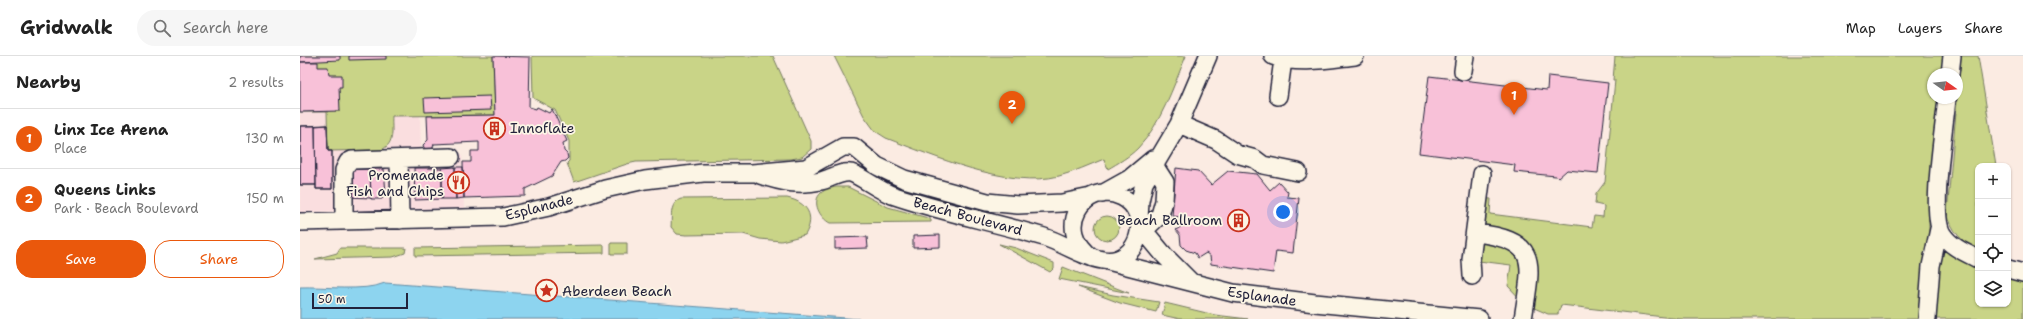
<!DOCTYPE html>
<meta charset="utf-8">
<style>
:root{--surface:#fff;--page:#f6f6f6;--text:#222;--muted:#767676;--line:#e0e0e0;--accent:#ea580c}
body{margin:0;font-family:"Shantell Sans",sans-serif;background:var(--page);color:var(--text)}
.controls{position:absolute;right:12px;bottom:12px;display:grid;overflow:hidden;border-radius:8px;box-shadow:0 1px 3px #0004}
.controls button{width:36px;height:36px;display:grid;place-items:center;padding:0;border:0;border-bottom:1px solid var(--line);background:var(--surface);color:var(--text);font:20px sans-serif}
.compass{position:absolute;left:1627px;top:12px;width:36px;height:36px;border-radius:50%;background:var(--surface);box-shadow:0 1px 3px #0004;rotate:104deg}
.scale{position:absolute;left:12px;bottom:10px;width:96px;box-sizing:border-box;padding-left:4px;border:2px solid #22223b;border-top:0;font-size:11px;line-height:14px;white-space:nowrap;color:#22223b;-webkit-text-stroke:3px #fcf5e5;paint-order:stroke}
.you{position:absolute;left:983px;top:156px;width:14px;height:14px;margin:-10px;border:3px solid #fff;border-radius:50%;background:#1a73e8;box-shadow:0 0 0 6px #1a73e833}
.badge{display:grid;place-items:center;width:26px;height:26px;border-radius:50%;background:var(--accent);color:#fff;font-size:13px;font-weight:700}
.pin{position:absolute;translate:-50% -33px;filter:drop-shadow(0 1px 2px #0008)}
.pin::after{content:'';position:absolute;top:21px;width:14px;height:12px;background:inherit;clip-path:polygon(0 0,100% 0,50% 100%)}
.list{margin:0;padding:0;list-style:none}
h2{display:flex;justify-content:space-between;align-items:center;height:52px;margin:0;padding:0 16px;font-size:17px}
h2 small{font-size:13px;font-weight:400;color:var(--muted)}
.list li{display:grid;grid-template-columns:26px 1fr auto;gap:12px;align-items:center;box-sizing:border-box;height:60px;padding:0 16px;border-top:1px solid var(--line)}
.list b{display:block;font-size:15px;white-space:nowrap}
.list p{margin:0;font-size:13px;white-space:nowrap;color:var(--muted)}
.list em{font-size:13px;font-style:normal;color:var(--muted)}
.actions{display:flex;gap:8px;padding:12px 16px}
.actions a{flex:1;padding:9px 0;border:1px solid var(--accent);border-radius:16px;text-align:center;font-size:14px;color:var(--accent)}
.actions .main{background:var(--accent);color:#fff}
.icon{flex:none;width:22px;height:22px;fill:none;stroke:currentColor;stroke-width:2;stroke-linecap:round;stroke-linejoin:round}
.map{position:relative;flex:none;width:1723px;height:263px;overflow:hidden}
header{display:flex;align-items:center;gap:24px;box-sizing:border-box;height:56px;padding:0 20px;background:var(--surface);border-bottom:1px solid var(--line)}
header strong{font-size:19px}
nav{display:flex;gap:22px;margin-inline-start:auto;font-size:14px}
.search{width:280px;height:36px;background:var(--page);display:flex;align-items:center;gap:10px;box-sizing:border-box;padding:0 14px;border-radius:22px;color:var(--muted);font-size:15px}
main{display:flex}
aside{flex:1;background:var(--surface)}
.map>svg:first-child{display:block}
</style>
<header>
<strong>Gridwalk</strong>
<div class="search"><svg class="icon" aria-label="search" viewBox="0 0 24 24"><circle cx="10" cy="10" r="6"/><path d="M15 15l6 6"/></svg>Search here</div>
<nav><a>Map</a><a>Layers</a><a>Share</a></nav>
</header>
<main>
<aside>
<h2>Nearby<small>2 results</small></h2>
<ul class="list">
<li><span class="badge">1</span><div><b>Linx Ice Arena</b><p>Place</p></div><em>130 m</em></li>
<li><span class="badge">2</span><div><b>Queens Links</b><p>Park · Beach Boulevard</p></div><em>150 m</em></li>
</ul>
<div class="actions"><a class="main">Save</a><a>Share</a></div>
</aside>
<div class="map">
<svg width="1723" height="263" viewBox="0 0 1723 263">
<rect width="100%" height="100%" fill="#fbebe2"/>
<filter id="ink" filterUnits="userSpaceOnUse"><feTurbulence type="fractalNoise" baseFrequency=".025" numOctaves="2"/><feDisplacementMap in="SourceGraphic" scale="8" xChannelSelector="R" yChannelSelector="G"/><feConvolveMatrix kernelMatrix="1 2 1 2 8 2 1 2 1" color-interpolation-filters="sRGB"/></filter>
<g filter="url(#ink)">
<path fill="#fadedf" d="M27 56 41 95 81 94 88 91 92 85V60H120L121 97 162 98 164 153 0 156V57Z"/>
<path fill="#c9d487" stroke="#767b61" d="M0 0H193L195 59 92 60C91 74 96 87 81 94L28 95 27 56H0Z
M232 0H473L511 85V93L502 101 491 103 336 106 327 108 274 126 267 107 269 105V85L255 54 233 42Z
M534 0H886C873 31 861 68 838 92 829 101 818 107 808 113L804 103C789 109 774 116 759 120 709 133 633 100 586 82L575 75 564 60Z
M1315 0H1645L1643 18H1633V42H1640L1629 149V177L1624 204 1619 263H1381L1261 249 1258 258H1248L1225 248 1208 230 1211 209 1171 204 1179 142 1191 143 1190 158 1292 171 1294 160 1303 161 1304 150 1295 148 1296 138 1305 126 1315 24H1313Z
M1661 0H1678L1696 110H1678V194C1661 186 1652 175 1647 157Z
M536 131H548L588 151 628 162 631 164V166L530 167C520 162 511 146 521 137 525 133 532 132 536 131Z
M487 142C507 146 516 160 505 179L481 185 460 183 443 178 386 179 377 178 371 171C372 161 369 147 381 143Z
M795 172a12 12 0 1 1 24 0a12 12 0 1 1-24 0Z
M311 187H327V198H311Z
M699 188 716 192 754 207V212L750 216Z
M304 189V197L115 200V192Z
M40 192H106L105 197 93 201 15 203 37 197Z
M1646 194 1678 209V248H1708V219L1723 223V263H1633L1641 197Z
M763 211 829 237 759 223Z
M778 231 813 239 859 246 856 256 820 247Z
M865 247 915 259 948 263H880L862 259Z"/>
<path fill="#8dd4ef" stroke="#628da7" d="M85 227 559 263H0V231C23 230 64 236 85 227Z"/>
<path fill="#f8c1d8" stroke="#22223b" d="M0 0H40V4L0 6Z
M49 0H86V3L49 4Z
M193 0 230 1 229 51 236 53 237 51 249 57 252 53 267 85 263 87 264 95 267 98 268 102 265 105 261 106 252 120 225 133V140L164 142 163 106H171V95H179V86L134 88 132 95 125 94 123 89 128 84 127 60 195 59Z
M0 6H18V11H28L29 19H42V31H39L40 55 0 56Z
M1129 20 1247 34 1248 20 1308 27 1298 117 1267 114 1258 122 1256 120 1214 116 1215 109 1119 97Z
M190 40 191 54 125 56 124 42Z
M27 69 28 95H32V133H16V129H0V70Z
M27 69 28 95H32V133H16L15 70Z
M0 70H15L16 129H0Z
M155 111H163L164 142 156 143Z
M155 111 156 143H142V112Z
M114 112H142V143L115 144Z
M876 112 898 115 911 129 928 115 957 118 970 134 979 126 988 136 987 141 999 142 993 197 976 195 973 217 911 208 910 200 906 197 898 202 895 197 886 194 881 189 880 179 876 174 882 170 880 161 872 160Z
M70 113H84L86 138 82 143H71Z
M70 113 71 142 46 141 45 114Z
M640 179V191L613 192V180Z
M567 181 568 192 535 193V182Z"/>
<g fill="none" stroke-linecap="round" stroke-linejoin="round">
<defs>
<path id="minor" d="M973 0C998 9 1029 3 1055 0
M1163 15 1165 0
M1650 18 1652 0
M978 40 983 4
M1647 42C1645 68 1629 160 1643 179 1651 191 1666 197 1678 203
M879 68 916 84 937 98 955 103 963 109 998 116
M99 103 100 164
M460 119C481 126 499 130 521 125 530 123 541 115 551 117 559 119 580 135 592 139 641 156 694 166 744 181 763 187 782 201 803 204 839 210 854 157 822 141 785 122 752 174 793 202
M802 138 829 123 853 103
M839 163 840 145 844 127 879 68 908 0
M44 165V114L48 106 52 104 151 101
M0 166 203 161 249 151 305 133 345 124 403 117H452L506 112 543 91H554L577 110 604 123 687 146 718 149 762 147 791 141
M840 170 864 199 890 225
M1175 177C1242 184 1231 208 1223 263
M839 179 860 159 864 145 865 126 854 109
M808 205 933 237 1015 247 1179 263
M1708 213 1723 217
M1172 220 1171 204 1182 118
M1627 263 1631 210 1639 173"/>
</defs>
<use href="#minor" stroke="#22223b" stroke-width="20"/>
<use href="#minor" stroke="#fcf5e5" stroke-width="17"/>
</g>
</g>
<defs>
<symbol id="building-ring" viewBox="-11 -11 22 22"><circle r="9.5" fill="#fcf5e5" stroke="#c8321e" stroke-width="1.5"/><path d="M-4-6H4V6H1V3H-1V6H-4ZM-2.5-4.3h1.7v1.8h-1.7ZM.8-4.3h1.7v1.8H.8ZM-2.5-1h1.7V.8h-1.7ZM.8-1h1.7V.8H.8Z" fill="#c8321e"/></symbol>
<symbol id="restaurant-ring" viewBox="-11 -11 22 22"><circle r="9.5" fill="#fcf5e5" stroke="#c8321e" stroke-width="1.5"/><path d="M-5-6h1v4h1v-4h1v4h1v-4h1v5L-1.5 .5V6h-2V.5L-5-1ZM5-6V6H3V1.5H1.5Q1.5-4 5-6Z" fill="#c8321e"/></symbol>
<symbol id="sight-ring" viewBox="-11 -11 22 22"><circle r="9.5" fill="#fcf5e5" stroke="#c8321e" stroke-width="1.5"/><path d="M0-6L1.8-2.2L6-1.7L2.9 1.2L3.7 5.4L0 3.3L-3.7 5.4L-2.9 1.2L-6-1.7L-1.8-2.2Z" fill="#c8321e"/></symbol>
</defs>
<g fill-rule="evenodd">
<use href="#building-ring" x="182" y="60" width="25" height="25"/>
<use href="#restaurant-ring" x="146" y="114" width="25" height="25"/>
<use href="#building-ring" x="926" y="152" width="25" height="25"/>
<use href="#sight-ring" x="234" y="222" width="25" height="25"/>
</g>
<g text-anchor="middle" stroke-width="3.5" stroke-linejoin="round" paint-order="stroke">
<g font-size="14" fill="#22223b" stroke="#fcf5e5" text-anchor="start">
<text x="210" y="77">Innoflate</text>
<text x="144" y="124" text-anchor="end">Promenade<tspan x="144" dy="16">Fish and Chips</tspan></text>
<text x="922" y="169" text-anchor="end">Beach Ballroom</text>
<text x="262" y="240">Aberdeen Beach</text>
</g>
<g font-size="14" fill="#22223b" stroke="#fcf5e5">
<text transform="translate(239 151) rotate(-14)" y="5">Esplanade</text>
<text transform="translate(668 160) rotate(15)" y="5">Beach Boulevard</text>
<text transform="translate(962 240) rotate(8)" y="5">Esplanade</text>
</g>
</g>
</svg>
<div class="controls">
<button>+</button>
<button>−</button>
<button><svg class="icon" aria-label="locate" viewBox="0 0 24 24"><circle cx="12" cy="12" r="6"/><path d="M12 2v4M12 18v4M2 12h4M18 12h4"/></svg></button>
<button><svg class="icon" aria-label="layers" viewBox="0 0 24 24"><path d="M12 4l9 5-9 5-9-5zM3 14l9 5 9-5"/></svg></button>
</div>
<svg class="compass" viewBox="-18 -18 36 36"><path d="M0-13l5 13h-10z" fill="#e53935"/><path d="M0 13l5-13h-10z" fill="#767676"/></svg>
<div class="scale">50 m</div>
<div class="you"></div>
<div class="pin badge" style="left:1214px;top:59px">1</div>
<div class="pin badge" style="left:712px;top:68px">2</div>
</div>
</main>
